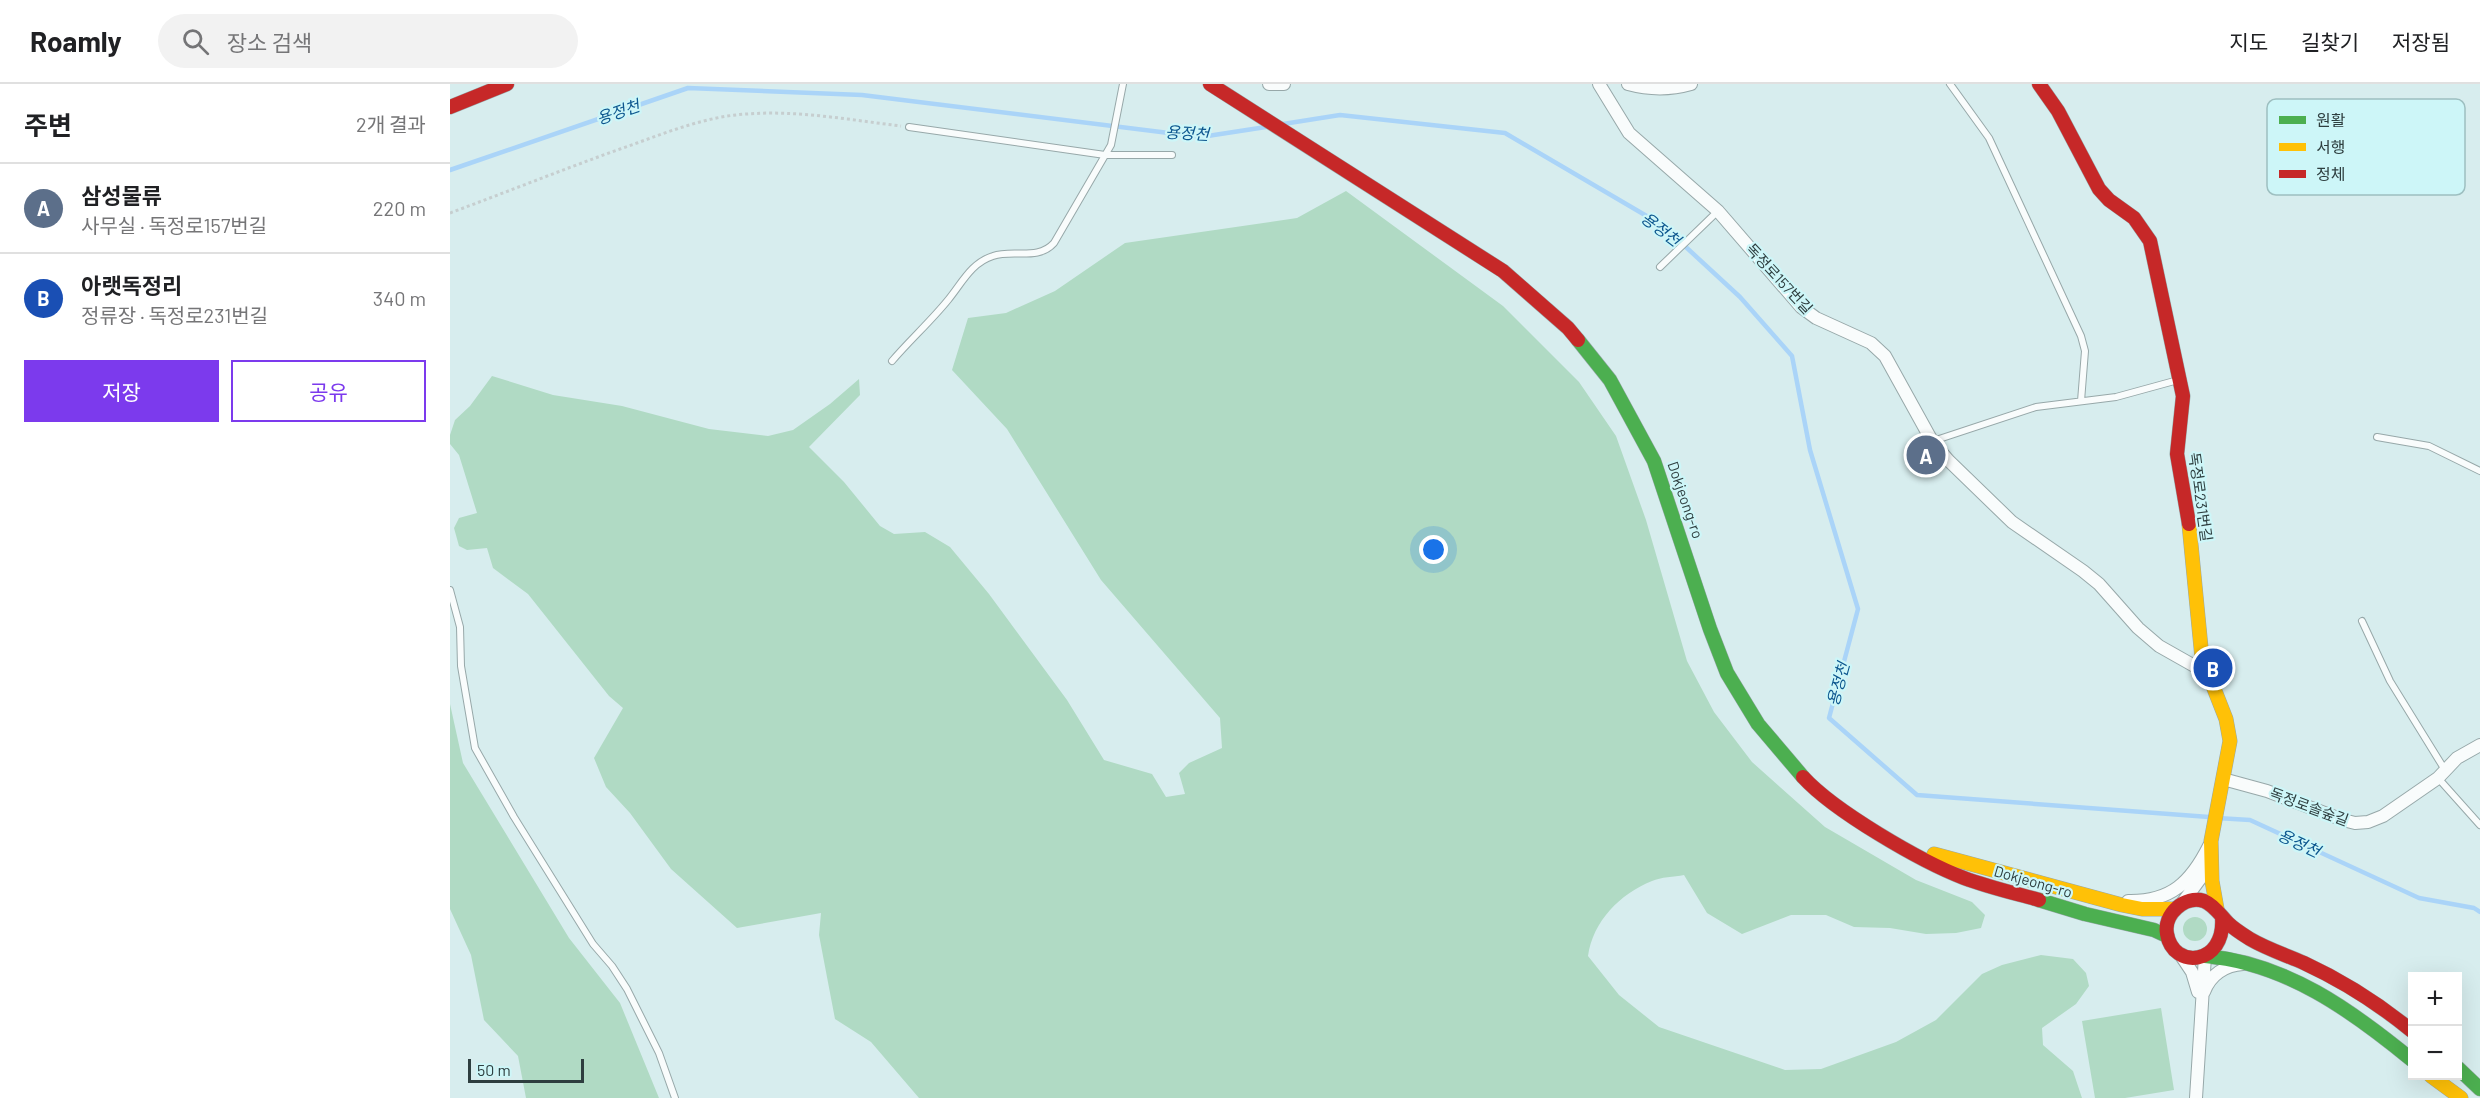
<!DOCTYPE html>
<html lang="ko">
<meta charset="utf-8">
<style>
:root{--surface:#fff;--page:#f2f2f2;--text:#202124;--muted:#757577;--line:#e0e0e0;--accent:#7c3aed}
body{margin:0;font-family:Barlow,"Noto Sans KR",sans-serif;background:var(--page);color:var(--text)}
.controls{position:absolute;right:18px;bottom:18px;display:grid;overflow:hidden;border-radius:0px;box-shadow:0 6px 24px #0002}
.controls button{width:54px;height:54px;display:grid;place-items:center;padding:0;border:0;border-bottom:2px solid var(--line);background:var(--surface);color:var(--text);font:30px sans-serif}
.scale{position:absolute;left:18px;bottom:15px;width:116px;box-sizing:border-box;padding-left:6px;border:3px solid #2e3e3f;border-top:0;font-size:16px;line-height:21px;white-space:nowrap;color:#2e3e3f;-webkit-text-stroke:4px #cdf6f8;paint-order:stroke}
.you{position:absolute;left:984px;top:466px;width:21px;height:21px;margin:-15px;border:4px solid #fff;border-radius:50%;background:#1a73e8;box-shadow:0 0 0 9px #1a73e833}
.badge{display:grid;place-items:center;width:39px;height:39px;border-radius:50%;background:var(--accent);color:#fff;font-size:20px;font-weight:700}
.pin{position:absolute;translate:-50% -50%;border:3px solid #fff;box-shadow:0 2px 6px #0006}
.list{margin:0;padding:0;list-style:none}
h2{display:flex;justify-content:space-between;align-items:center;height:78px;margin:0;padding:0 24px;font-size:26px}
h2 small{font-size:20px;font-weight:400;color:var(--muted)}
.list li{display:grid;grid-template-columns:39px 1fr auto;gap:18px;align-items:center;box-sizing:border-box;height:90px;padding:0 24px;border-top:2px solid var(--line)}
.list b{display:block;font-size:22px;white-space:nowrap}
.list p{margin:0;font-size:20px;white-space:nowrap;color:var(--muted)}
.list em{font-size:20px;font-style:normal;color:var(--muted)}
.actions{display:flex;gap:12px;padding:18px 24px}
.actions a{flex:1;padding:14px 0;border:2px solid var(--accent);border-radius:0px;text-align:center;font-size:21px;color:var(--accent)}
.actions .main{background:var(--accent);color:#fff}
.icon{flex:none;width:33px;height:33px;fill:none;stroke:currentColor;stroke-width:2;stroke-linecap:round;stroke-linejoin:round}
.map{position:relative;flex:none;width:2030px;height:1014px;overflow:hidden}
header{display:flex;align-items:center;gap:36px;box-sizing:border-box;height:84px;padding:0 30px;background:var(--surface);border-bottom:2px solid var(--line)}
header strong{font-size:28px}
nav{display:flex;gap:33px;margin-inline-start:auto;font-size:21px}
.search{width:420px;height:54px;background:var(--page);display:flex;align-items:center;gap:15px;box-sizing:border-box;padding:0 21px;border-radius:33px;color:var(--muted);font-size:22px}
main{display:flex}
aside{flex:1;background:var(--surface)}
.map>svg:first-child{display:block}
</style>
<header>
<strong>Roamly</strong>
<div class="search"><svg class="icon" aria-label="search" viewBox="0 0 24 24"><circle cx="10" cy="10" r="6"/><path d="M15 15l6 6"/></svg>장소 검색</div>
<nav><a>지도</a><a>길찾기</a><a>저장됨</a></nav>
</header>
<main>
<aside>
<h2>주변<small>2개 결과</small></h2>
<ul class="list">
<li><span class="badge" style="background:#5c6f8a">A</span><div><b>삼성물류</b><p>사무실 · 독정로157번길</p></div><em>220 m</em></li>
<li><span class="badge" style="background:#1a4fb4">B</span><div><b>아랫독정리</b><p>정류장 · 독정로231번길</p></div><em>340 m</em></li>
</ul>
<div class="actions"><a class="main">저장</a><a>공유</a></div>
</aside>
<div class="map">
<svg width="2030" height="1014" viewBox="0 0 2030 1014">
<rect width="100%" height="100%" fill="#d7edee"/>
<path fill="#b0dac4" d="M896 107 1053 222 1129 298 1166 352 1196 436 1237 577 1264 628 1302 678 1375 743 1466 796 1522 818 1535 831 1531 844 1506 849 1476 850 1440 844 1404 843 1376 831H1341L1292 850 1257 829 1234 791C1224 793 1211 793 1202 797 1170 810 1143 837 1138 872L1169 911 1209 943 1335 986 1371 985 1446 958 1486 936 1532 890 1552 881 1591 871 1623 875 1636 889 1639 902 1626 920 1592 944 1593 961 1623 987 1632 1014H469L421 958 385 935 369 851 371 829 287 844 221 785 180 729 156 703 144 674 173 624 159 612 78 510 43 484 37 464 17 466 9 462 4 444 9 434 27 429 9 371 0 360V351L5 336 20 322 42 292 103 311 172 322 259 345 318 352 343 346 380 320 409 295 410 311 359 363 394 398 430 442 444 450 475 448 500 463 539 510 617 616 654 676 702 690 716 713 735 710 729 689 739 679 772 664 770 634 651 496 557 345 502 286 518 234 556 229 605 207 675 159 847 134Z
M0 620 13 679 119 854 170 919 209 1014H76L68 972 34 936 21 871 0 825Z
M1733 845a12 12 0 1 1 24 0a12 12 0 1 1-24 0Z
M1711 924 1724 1006 1675 1014H1645L1632 937Z"/>
<g fill="none" stroke-linecap="round" stroke-linejoin="round">
<path stroke="#aad4f8" stroke-width="4.5" d="M833 40 890 31 1055 49 1212 141 1290 213 1342 272 1360 366 1408 525 1379 634 1467 711 1759 733
M0 86 238 4 412 11 751 53 816 43
M1767 734 1800 736 1969 814 2024 824 2030 828"/>
<defs>
<path id="lane" d="M1500 0 1539 54 1631 252 1635 267 1631 317
M459 43 655 71H722
M1210 183 1268 127
M442 277C460 256 481 237 498 216 512 199 521 179 543 172 563 165 588 177 604 159L661 61 673 0
M1927 353 1979 362 2030 387
M1483 357 1586 323 1666 313 1728 296
M0 506 10 543 11 582 25 664 64 733 143 860 162 882 177 905 209 969 225 1014
M1912 537 1940 597 1995 686
M1988 694 2030 741"/>
<path id="street" d="M819 0H834
M1149 0 1179 49 1268 127 1351 223 1366 234 1421 259 1435 272 1482 357 1498 376 1562 438 1633 487 1649 500 1688 544 1709 562 1755 588
M1178 0C1200 6 1220 6 1241 0
M1773 695 1817 707 1893 736 1905 739 1918 738 1933 732 1988 694 2007 674 2030 661
M1678 817C1721 818 1741 798 1759 762
M1733 818 1750 795 1754 782
M1730 870 1742 888 1748 908
M1754 908C1760 891 1775 881 1793 880
M1746 1014 1755 872"/>
<path id="fast" d="M1128 256 1160 296 1204 377 1260 545 1277 589 1308 640 1353 693
M1589 816 1635 830 1704 846 1717 852
M1755 872C1836 879 1901 926 1962 976
M2008 984 2030 1005"/>
<path id="slow" d="M1739 440 1752 574 1776 635 1780 657 1761 757 1762 797 1767 825
M1484 770 1672 821 1692 825H1724
M1981 992 2011 1014"/>
<path id="jam" d="M760 0 1053 187 1118 244 1128 256
M1589 0 1608 27 1649 105 1659 116 1684 134 1700 157 1733 312 1727 370 1739 440
M0 23 57 0
M1353 693C1384 727 1470 777 1514 794 1538 803 1564 809 1589 816
M1772 833C1776 882 1723 886 1717 850 1713 830 1735 811 1754 817 1764 821 1771 832 1778 839 1784 845 1792 850 1800 855 1817 865 1836 871 1854 879 1893 897 1929 920 1962 947"/>
</defs>
<use href="#lane" stroke="#97a8a9" stroke-width="8"/>
<use href="#street" stroke="#97a8a9" stroke-width="14"/>
<use href="#fast" stroke="#97a8a9" stroke-width="15"/>
<use href="#slow" stroke="#97a8a9" stroke-width="15"/>
<use href="#jam" stroke="#97a8a9" stroke-width="15"/>
<path stroke="#c6cecf" stroke-width="3" stroke-dasharray="3 3" stroke-linecap="butt" d="M0 129C62 106 124 81 187 59 223 46 259 32 297 30 348 26 400 36 451 42"/>
<use href="#lane" stroke="#f9fcfc" stroke-width="6"/>
<use href="#street" stroke="#f9fcfc" stroke-width="12"/>
<use href="#fast" stroke="#4caf50" stroke-width="14"/>
<use href="#slow" stroke="#ffc107" stroke-width="14"/>
<use href="#jam" stroke="#c62828" stroke-width="14"/>
</g>
<g text-anchor="middle" stroke-width="4.5" stroke-linejoin="round" paint-order="stroke">
<g font-size="15" fill="#2e3e3f" stroke="#cdf6f8">
<text transform="translate(1329 195) rotate(47)" y="5">독정로157번길</text>
<text transform="translate(1750 413) rotate(82)" y="5">독정로231번길</text>
<text transform="translate(1235 416) rotate(71)" y="5">Dokjeong-ro</text>
<text transform="translate(1859 723) rotate(20)" y="5">독정로솔숲길</text>
<text transform="translate(1583 798) rotate(16)" y="5">Dokjeong-ro</text>
</g>
<g font-size="16" font-style="italic" fill="#0c568e" stroke="#cdf6f8">
<text transform="translate(168 28) rotate(-19)" y="6">용정천</text>
<text transform="translate(737 49) rotate(3)" y="6">용정천</text>
<text transform="translate(1211 145) rotate(37)" y="6">용정천</text>
<text transform="translate(1388 600) rotate(-75)" y="6">용정천</text>
<text transform="translate(1849 759) rotate(25)" y="6">용정천</text>
</g>
</g>
<rect x="1817" y="15" width="198" height="96" rx="9" fill="#cdf6f8" stroke="#9dbfc0" stroke-width="1.5"/>
<rect x="1829" y="32" width="27" height="8" fill="#4caf50"/>
<rect x="1829" y="59" width="27" height="8" fill="#ffc107"/>
<rect x="1829" y="86" width="27" height="8" fill="#c62828"/>
<g font-size="16" fill="#2e3e3f">
<text x="1866" y="42">원활</text>
<text x="1866" y="69">서행</text>
<text x="1866" y="96">정체</text>
</g>
</svg>
<div class="controls">
<button>+</button>
<button>−</button>
</div>
<div class="scale">50 m</div>
<div class="you"></div>
<div class="pin badge" style="left:1476px;top:371px;background:#5c6f8a">A</div>
<div class="pin badge" style="left:1763px;top:584px;background:#1a4fb4">B</div>
</div>
</main>
